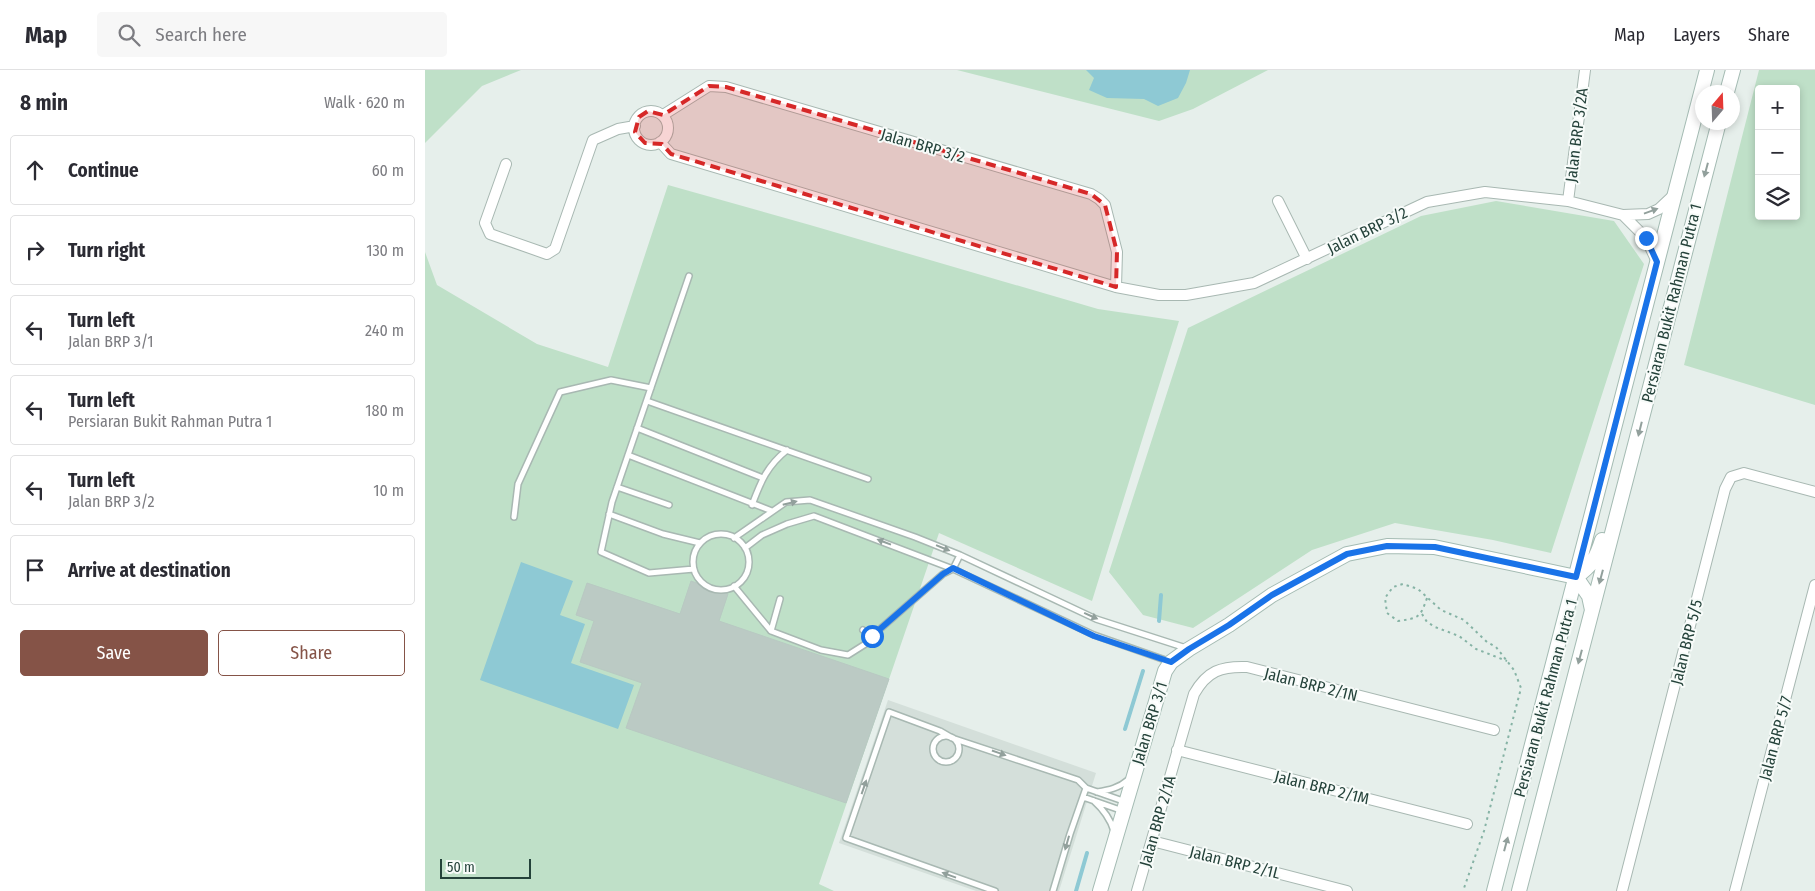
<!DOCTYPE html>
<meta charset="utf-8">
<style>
:root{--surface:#fff;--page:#f7f7f7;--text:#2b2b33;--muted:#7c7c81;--line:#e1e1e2;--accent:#855347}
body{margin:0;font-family:"Fira Sans Condensed",sans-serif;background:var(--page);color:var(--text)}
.controls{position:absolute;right:15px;top:15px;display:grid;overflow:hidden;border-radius:5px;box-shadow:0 2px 8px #0003}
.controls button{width:45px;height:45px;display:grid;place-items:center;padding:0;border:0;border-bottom:1px solid var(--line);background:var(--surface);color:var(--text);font:25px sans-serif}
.compass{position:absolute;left:1270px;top:15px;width:45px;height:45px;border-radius:50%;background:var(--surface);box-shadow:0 2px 8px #0003;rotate:19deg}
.scale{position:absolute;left:15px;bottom:12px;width:91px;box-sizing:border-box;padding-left:5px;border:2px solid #24423a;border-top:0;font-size:14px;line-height:18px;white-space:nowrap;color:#24423a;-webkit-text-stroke:4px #f7fbf9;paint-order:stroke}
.stop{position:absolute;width:15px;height:15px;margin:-11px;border:4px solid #1a73e8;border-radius:50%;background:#fff}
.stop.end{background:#1a73e8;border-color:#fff;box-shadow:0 1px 5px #0008}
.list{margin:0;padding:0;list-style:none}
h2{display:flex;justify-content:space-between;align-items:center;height:65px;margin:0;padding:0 20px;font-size:21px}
h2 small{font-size:16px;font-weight:400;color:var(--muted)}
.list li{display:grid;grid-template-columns:32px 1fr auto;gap:15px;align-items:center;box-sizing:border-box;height:70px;margin:0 10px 10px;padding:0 10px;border:1px solid var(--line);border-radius:5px}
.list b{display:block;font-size:19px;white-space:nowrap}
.list p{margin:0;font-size:16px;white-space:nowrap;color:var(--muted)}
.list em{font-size:16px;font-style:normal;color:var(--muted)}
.actions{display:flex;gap:10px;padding:15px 20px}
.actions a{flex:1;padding:11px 0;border:1px solid var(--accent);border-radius:5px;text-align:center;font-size:18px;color:var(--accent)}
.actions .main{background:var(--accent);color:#fff}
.icon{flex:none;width:28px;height:28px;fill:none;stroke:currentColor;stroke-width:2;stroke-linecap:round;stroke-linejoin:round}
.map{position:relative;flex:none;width:1390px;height:821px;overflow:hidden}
header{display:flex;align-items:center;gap:30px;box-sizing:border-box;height:70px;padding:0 25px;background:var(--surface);border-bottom:1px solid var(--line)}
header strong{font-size:24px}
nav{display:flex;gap:28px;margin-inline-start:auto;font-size:18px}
.search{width:350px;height:45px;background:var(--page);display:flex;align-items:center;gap:12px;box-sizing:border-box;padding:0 18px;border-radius:5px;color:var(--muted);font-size:19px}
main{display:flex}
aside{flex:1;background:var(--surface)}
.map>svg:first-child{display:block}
</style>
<header>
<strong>Map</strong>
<div class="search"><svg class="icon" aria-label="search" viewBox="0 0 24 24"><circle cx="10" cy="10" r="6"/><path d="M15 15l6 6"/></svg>Search here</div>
<nav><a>Map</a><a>Layers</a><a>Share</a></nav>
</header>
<main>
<aside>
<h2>8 min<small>Walk · 620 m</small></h2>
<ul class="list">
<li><svg class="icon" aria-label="ahead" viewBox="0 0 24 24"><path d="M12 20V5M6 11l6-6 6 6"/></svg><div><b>Continue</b></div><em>60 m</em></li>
<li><svg class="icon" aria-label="right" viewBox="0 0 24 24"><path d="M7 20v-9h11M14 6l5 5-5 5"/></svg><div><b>Turn right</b></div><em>130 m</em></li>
<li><svg class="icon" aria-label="left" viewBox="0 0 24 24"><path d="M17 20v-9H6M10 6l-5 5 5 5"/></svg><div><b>Turn left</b><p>Jalan BRP 3/1</p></div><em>240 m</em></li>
<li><svg class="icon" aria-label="left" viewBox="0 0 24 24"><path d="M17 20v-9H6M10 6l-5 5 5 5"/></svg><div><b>Turn left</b><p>Persiaran Bukit Rahman Putra 1</p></div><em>180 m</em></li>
<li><svg class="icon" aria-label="left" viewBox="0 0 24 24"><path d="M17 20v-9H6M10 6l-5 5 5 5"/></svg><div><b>Turn left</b><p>Jalan BRP 3/2</p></div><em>10 m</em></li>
<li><svg class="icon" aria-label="arrive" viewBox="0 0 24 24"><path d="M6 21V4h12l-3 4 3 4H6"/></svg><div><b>Arrive at destination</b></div></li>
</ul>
<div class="actions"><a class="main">Save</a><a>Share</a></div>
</aside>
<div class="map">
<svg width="1390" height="821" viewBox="0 0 1390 821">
<rect width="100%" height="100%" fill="#e6efeb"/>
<path fill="#d4dfda" d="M463 630 671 703 634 821H551L414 773Z"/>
<path fill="#bfe0c8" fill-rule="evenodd" d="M0 0H96L57 16 0 73Z
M532 0H843L768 39 734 51Z
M1334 0H1390V335L1259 295ZM1334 19H1371V146H1334Z
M243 115 385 155 673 239 754 251 667 531 514 463 394 814 409 821H0V182L12 215 112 274 183 297Z
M1071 131 1189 151 1219 194 1126 483 1068 470 970 453 887 480 768 558 718 545 684 502 763 258 996 146Z"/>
<path fill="#8ec9d4" d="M661 0H765L761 13 753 28 733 36 719 29 682 28 664 20 669 8Z
M96 492 148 511 135 545 160 554 146 593 209 615 193 659 55 610Z"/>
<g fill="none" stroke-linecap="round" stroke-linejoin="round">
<path stroke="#8ec9d4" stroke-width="4" d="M734 551 736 525
M700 659 718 601
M651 821 662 783"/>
</g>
<path fill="#bbcac4" stroke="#b8c9c2" d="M266 511 303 524 294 551 464 609 421 733 201 658 217 613 155 592 169 551 151 545 162 513 255 544Z"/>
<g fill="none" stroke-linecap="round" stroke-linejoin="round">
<defs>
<path id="lane" d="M264 206 187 432 176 482 224 503 269 499
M222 331 443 409
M212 358 338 408
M203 385 347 441
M192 417 244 435
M327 435C336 411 342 396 362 380
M184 444 238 464 275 473
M89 447 93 414 135 322 186 310 226 318
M268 492a28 28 0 1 1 56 0a28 28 0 1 1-56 0Z
M309 468 361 432 385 430 490 467 535 485 671 549 761 578
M320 478 337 465 362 454 389 446 528 499 669 565 746 592
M309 516 346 561 396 580 423 585 442 573 447 566 518 504 528 499 535 485
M438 560 447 566
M346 561 355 529
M508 679a13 13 0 1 1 26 0a13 13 0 1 1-26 0Z
M661 718 701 732
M672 722C684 720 694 718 703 710
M658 727 698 741
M669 731C679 740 685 748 689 761
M570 821 421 768 464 642 515 661 527 668 653 710 661 718 645 764 628 821"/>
<path id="street" d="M209 58a17 17 0 1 1 34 0a17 17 0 1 1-34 0Z
M238 45 284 16 301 17 666 124 674 129 680 135 692 182 691 217
M235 72 246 84 691 217 734 225H761L829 213 1002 132 1060 122 1143 131 1198 145 1223 144 1234 139 1250 124
M81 94 60 153 65 164 122 184 130 179 168 70 193 59 210 56
M853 131 882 189
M1143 131 1160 0
M1198 145 1221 168 1232 192
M752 680 1042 754
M727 771 922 821
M712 821 769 624C782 601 796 596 822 597L1069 660
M1197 821 1300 419 1306 407 1319 403 1390 422
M1310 821 1390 515"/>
<path id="secondary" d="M1302 22 1308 0
M1151 507C1167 495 1171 489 1177 470
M1151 507 1164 526 1167 540
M675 821 740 601 746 592 764 579 804 555 847 525 922 484 962 476 1009 477 1151 507
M1069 821 1282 0
M1094 821 1294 52"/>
</defs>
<use href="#lane" stroke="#a8b8b2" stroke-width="8"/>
<use href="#street" stroke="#a8b8b2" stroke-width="12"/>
<use href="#secondary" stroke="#a4bbb3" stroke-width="16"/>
<path stroke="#86b3a5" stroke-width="2" stroke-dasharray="2.5 4" stroke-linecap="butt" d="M1002 528C995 548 994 548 973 551L962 543 960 528 968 517 978 514 993 519 1016 540 1039 550 1062 572 1071 577 1089 600 1096 618 1059 761 1038 821
M997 544 1002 552 1010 557 1034 566 1051 579 1082 591"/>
<use href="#lane" stroke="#fff" stroke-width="5"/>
<use href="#street" stroke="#fff" stroke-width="10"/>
<use href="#secondary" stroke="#fff" stroke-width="14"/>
</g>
<defs><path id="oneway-solid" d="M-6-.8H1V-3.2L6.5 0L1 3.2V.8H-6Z" transform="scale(1.25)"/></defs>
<g fill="#92a09c">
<use href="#oneway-solid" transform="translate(1281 100) rotate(105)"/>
<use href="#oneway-solid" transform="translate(1226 141) rotate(-20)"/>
<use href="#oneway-solid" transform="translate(1215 359) rotate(104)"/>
<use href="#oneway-solid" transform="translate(365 433) rotate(-14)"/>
<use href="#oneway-solid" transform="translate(459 472) rotate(-159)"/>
<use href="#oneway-solid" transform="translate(518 478) rotate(22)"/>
<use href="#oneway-solid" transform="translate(1176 507) rotate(105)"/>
<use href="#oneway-solid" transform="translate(666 546) rotate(24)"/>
<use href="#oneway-solid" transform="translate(1155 587) rotate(105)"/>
<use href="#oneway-solid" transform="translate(574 683) rotate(19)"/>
<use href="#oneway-solid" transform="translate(439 717) rotate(-71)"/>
<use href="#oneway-solid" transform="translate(642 773) rotate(106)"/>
<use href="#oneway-solid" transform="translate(1081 774) rotate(-75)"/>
<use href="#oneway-solid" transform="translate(524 805) rotate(-160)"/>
</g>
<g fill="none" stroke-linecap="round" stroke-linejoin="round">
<path stroke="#1a73e8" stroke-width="6" d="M447 566 518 504 528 498 669 566 746 592 764 579 804 555 847 525 922 484 962 476 1010 477 1151 507 1232 192 1221 168"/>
</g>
<path fill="#d62828" fill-opacity="0.2" stroke="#d62828" stroke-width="4" stroke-dasharray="10 6" stroke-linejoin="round" d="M284 16 301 17 666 124 680 135 692 182 691 217 246 84 237 74 220 73 210 62 214 47 223 41 238 45Z"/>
<g text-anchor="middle" stroke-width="4" stroke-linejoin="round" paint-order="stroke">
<g font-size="16" fill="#24423a" stroke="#f7fbf9">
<text transform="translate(1151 65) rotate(-83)" y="6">Jalan BRP 3/2A</text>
<text transform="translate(498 75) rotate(16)" y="6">Jalan BRP 3/2</text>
<text transform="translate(942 160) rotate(-26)" y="6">Jalan BRP 3/2</text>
<text transform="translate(1246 233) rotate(-76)" y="6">Persiaran Bukit Rahman Putra 1</text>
<text transform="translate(1261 572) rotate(-76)" y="6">Jalan BRP 5/5</text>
<text transform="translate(886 614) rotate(14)" y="6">Jalan BRP 2/1N</text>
<text transform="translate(1120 628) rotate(-75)" y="6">Persiaran Bukit Rahman Putra 1</text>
<text transform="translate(724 653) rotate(-73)" y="6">Jalan BRP 3/1</text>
<text transform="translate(1350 668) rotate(-75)" y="6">Jalan BRP 5/7</text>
<text transform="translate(897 717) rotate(14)" y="6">Jalan BRP 2/1M</text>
<text transform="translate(732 751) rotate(-74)" y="6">Jalan BRP 2/1A</text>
<text transform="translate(810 792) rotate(14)" y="6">Jalan BRP 2/1L</text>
</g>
</g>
</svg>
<div class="controls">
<button>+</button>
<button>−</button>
<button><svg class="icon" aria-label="layers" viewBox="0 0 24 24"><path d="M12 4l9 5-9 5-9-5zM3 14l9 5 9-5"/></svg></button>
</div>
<svg class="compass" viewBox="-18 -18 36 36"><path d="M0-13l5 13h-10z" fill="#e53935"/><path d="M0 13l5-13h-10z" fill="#7c7c81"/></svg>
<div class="scale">50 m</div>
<div class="stop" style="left:447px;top:566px"></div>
<div class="stop end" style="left:1221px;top:168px"></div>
</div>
</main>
